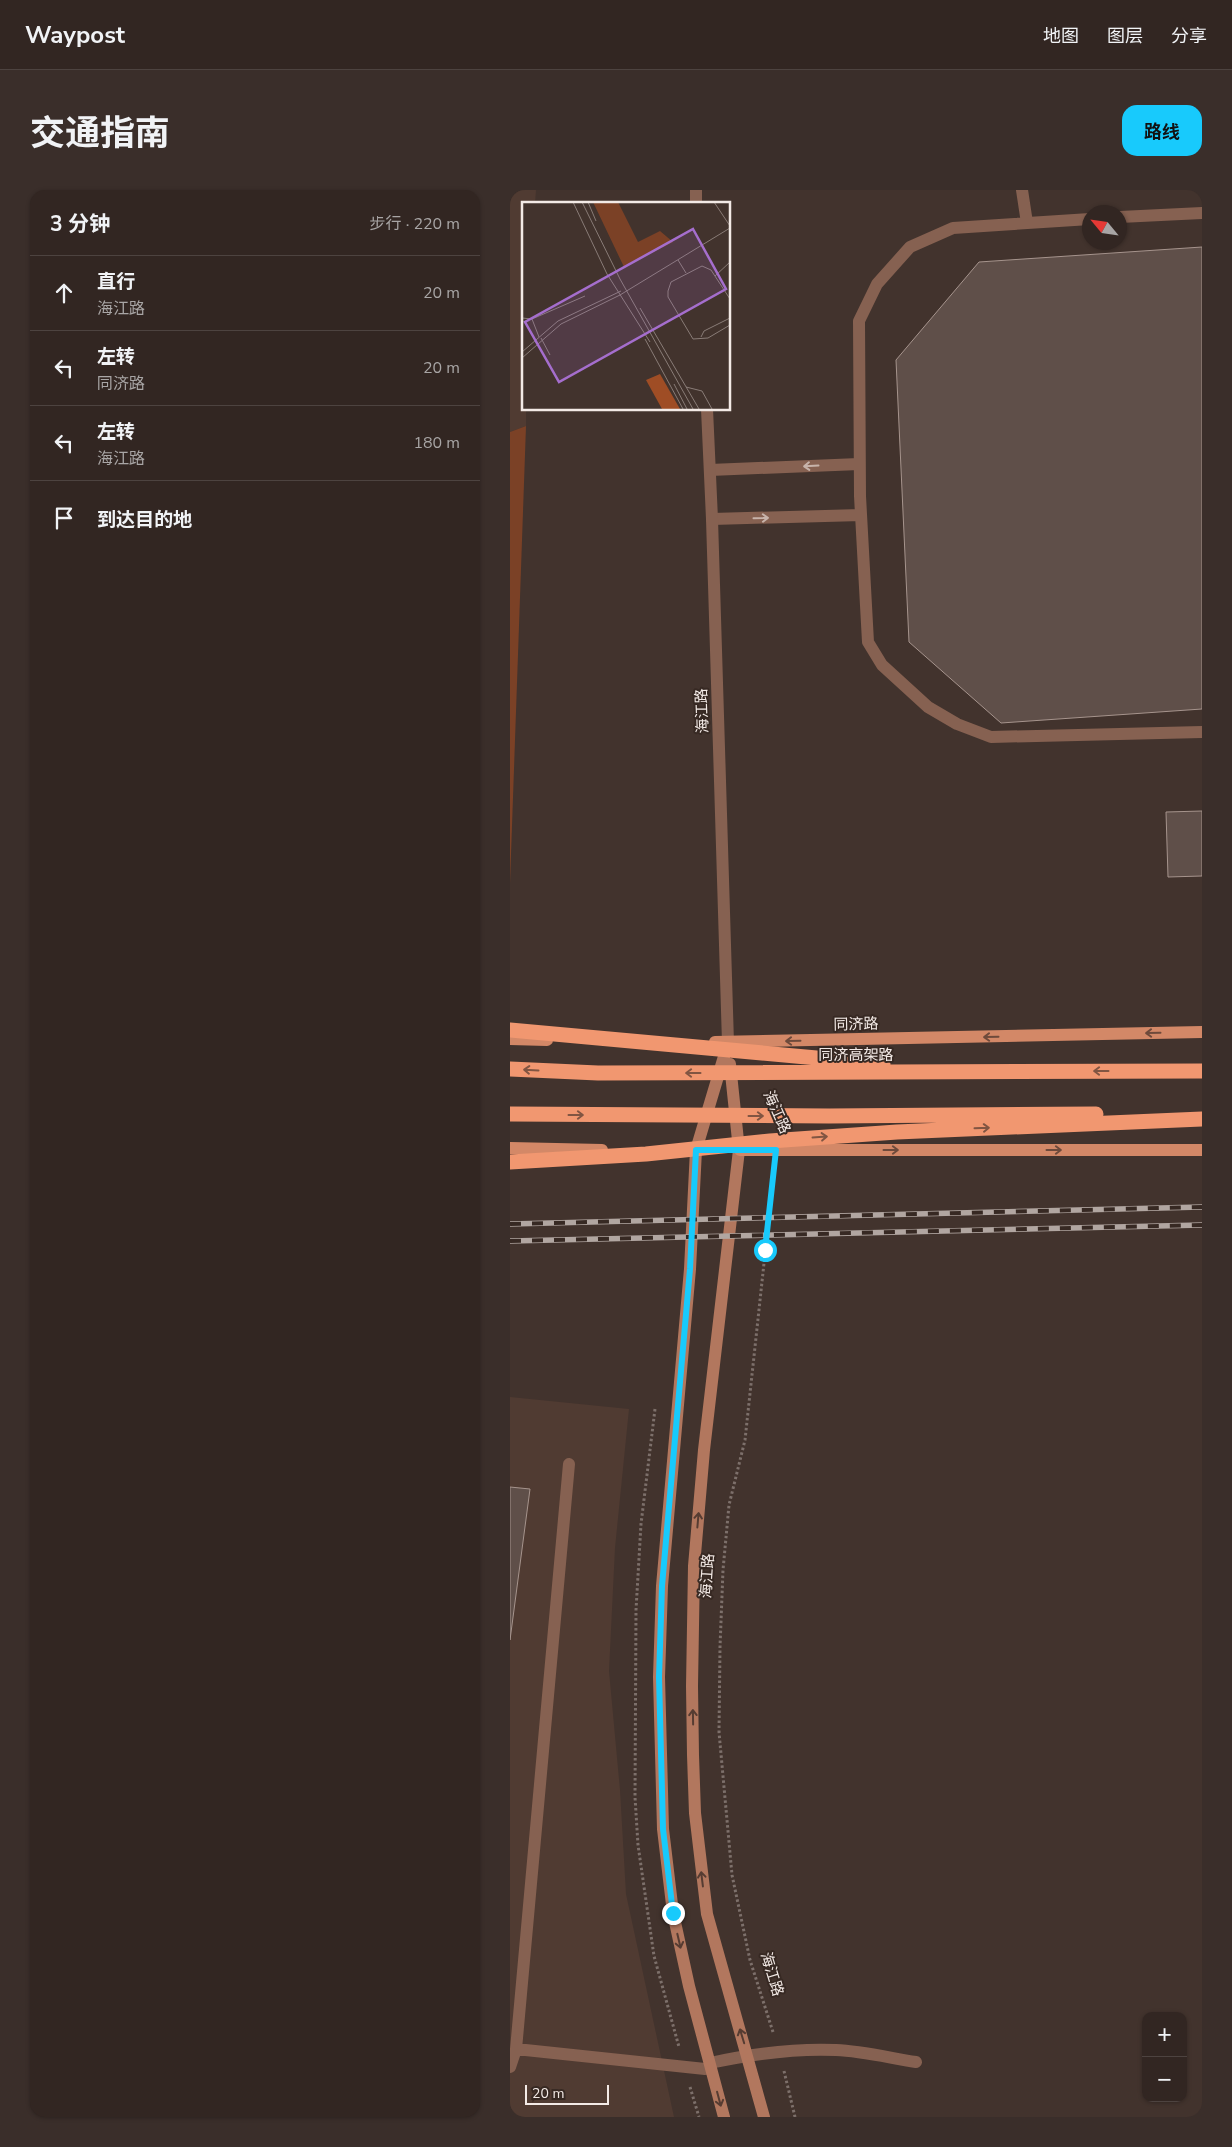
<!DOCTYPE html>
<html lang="zh">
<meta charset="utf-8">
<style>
:root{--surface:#322622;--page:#3a2e2a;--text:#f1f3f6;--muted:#a8a5a5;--line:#4d4340;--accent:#18cafc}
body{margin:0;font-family:"Nunito Sans","Noto Sans SC",sans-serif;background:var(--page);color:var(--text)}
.controls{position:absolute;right:15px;bottom:15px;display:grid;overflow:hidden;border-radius:10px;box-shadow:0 1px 4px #0004}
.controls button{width:45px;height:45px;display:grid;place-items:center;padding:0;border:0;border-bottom:1px solid var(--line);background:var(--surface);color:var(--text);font:25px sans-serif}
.compass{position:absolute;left:572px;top:15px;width:45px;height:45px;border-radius:50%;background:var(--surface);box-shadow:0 1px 4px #0004;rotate:299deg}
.scale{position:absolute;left:15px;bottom:12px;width:84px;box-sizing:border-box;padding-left:5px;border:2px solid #f3eae6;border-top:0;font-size:14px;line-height:18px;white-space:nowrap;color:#f3eae6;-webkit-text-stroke:4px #372923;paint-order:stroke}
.stop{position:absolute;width:15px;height:15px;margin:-11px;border:4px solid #18cafc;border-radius:50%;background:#fff}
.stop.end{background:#18cafc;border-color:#fff;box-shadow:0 1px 5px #0008}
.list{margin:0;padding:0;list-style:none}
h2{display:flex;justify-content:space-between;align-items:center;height:65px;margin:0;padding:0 20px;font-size:21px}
h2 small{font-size:16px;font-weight:400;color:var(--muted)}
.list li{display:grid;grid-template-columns:32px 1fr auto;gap:15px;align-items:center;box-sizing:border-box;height:75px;padding:0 20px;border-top:1px solid var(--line)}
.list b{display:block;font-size:19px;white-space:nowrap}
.list p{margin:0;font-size:16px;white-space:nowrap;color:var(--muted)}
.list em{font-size:16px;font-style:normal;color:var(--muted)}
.icon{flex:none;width:28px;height:28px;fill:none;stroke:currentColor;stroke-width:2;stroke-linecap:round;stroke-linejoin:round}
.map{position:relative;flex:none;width:692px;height:1927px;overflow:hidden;border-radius:15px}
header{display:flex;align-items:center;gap:30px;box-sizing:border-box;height:70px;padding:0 25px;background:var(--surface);border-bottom:1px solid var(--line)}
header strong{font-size:24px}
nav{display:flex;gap:28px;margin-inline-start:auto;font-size:18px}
.intro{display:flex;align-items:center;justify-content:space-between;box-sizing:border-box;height:120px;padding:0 30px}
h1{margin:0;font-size:35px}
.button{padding:12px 22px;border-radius:15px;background:var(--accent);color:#111;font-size:18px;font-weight:700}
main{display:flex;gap:30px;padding:0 30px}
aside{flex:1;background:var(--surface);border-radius:15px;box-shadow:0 1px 4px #0004}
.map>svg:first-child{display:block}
</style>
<header>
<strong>Waypost</strong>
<nav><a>地图</a><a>图层</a><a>分享</a></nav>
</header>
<div class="intro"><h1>交通指南</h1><a class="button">路线</a></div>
<main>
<aside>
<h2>3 分钟<small>步行 · 220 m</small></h2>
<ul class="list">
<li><svg class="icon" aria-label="ahead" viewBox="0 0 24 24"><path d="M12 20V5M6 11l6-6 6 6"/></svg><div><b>直行</b><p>海江路</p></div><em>20 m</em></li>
<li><svg class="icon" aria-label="left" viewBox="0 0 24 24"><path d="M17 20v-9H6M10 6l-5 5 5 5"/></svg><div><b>左转</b><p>同济路</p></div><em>20 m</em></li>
<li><svg class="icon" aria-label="left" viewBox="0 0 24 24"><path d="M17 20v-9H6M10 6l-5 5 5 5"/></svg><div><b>左转</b><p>海江路</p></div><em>180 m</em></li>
<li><svg class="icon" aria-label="arrive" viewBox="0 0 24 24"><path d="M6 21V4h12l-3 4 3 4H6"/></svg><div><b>到达目的地</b></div></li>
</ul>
</aside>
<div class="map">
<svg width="692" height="1927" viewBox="0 0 692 1927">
<rect width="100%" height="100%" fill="#42332d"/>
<path fill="#503b32" d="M0 0H26L25 14H14V219H16V236L0 242Z
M0 1207 119 1219 105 1358 99 1481 110 1600 116 1704 164 1927H0Z"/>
<path fill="#7b4126" d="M16 236 0 693V242Z"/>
<path fill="#5f4f49" stroke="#a6948d" d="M692 57V519L491 533 399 452 386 170 469 72Z
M692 621V686L658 687 656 622Z
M0 1297 20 1299 0 1450Z"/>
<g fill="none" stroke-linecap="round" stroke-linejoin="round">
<path stroke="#7d706b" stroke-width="3" stroke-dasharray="2.5 2.5" stroke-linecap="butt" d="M145 1219 131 1334 126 1420 125 1607 128 1655 144 1766 169 1857
M263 1842 240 1770 222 1685 209 1542 210 1457 213 1380 219 1315 235 1250 264 980
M274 1881 285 1927
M180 1897 189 1927"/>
<path stroke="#866151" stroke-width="12" d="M512 0 517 33
M610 27 692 23
M580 29 443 38 400 57 367 94 349 131 350 306 358 452 372 475 418 517 447 534 481 547 692 542
M200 280 349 274
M202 329 351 325
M6 1859 195 1879
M0 1877 6 1859 59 1274"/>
<path stroke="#866151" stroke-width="12" d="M186 0V14
M197 219 202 329 218 853
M200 1873C242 1864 282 1858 326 1860 352 1861 380 1868 406 1872"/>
<path stroke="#b2775e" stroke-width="12" d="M220 874 229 960 194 1260 184 1376 182 1496 183 1565 185 1623 197 1724 254 1927
M214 1927 179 1796 163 1723 153 1639 149 1487 152 1396 180 1079 186 960 218 853"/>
<path stroke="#d38867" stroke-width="12" d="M0 849 37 850
M205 852 692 842
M0 958 92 960
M230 960H692"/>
<defs>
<path id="rail" d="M0 1034 692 1017
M0 1051 692 1035"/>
</defs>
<use href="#rail" stroke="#b1a6a1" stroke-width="5.5"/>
<use href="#rail" stroke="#372923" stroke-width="4" stroke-dasharray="11" stroke-linecap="butt"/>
<path stroke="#f19770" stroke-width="15" d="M0 840 373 874
M0 879 88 883 692 881
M0 924 319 926 586 924
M0 972 136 964 260 951 387 942 692 929"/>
</g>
<defs><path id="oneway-shaft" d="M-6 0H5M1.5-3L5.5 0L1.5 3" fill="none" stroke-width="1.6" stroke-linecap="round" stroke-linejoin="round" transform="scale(1.25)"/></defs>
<g stroke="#c7b3aa">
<use href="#oneway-shaft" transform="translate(301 276) rotate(177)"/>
<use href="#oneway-shaft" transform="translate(251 328) rotate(-1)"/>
</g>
<g stroke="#6e4a3b">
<use href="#oneway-shaft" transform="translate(643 843) rotate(179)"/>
<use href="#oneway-shaft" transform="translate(481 847) rotate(179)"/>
<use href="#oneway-shaft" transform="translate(283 851) rotate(179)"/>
<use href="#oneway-shaft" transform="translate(381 960)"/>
<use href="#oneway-shaft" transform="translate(544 960)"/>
</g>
<g stroke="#815542">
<use href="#oneway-shaft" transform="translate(21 880) rotate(-177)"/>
<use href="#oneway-shaft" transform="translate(591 881) rotate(180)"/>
<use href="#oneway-shaft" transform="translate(183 883) rotate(180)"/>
<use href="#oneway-shaft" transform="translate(66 925)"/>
<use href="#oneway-shaft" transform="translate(246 926)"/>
<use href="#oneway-shaft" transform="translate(472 938) rotate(-2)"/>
<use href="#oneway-shaft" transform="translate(310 947) rotate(-4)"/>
</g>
<g stroke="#563c32">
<use href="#oneway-shaft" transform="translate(188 1330) rotate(-85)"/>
<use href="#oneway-shaft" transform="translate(183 1527) rotate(-91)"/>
<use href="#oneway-shaft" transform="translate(192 1689) rotate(-97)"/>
<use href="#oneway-shaft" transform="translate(169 1751) rotate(77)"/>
<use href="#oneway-shaft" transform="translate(232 1846) rotate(-107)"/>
<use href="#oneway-shaft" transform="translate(209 1909) rotate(75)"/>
</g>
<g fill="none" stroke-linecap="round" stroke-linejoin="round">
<path stroke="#18cafc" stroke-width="6" d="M163 1723 153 1639 149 1487 152 1396 180 1079 186 960H266L255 1060"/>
</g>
<g text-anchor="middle" stroke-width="4" stroke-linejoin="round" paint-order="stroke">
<g font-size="15" fill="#f3eae6" stroke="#372923">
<text transform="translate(192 521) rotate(-92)" y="5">海江路</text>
<text transform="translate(346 834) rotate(-1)" y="5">同济路</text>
<text x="346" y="870">同济高架路</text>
<text transform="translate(267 922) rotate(66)" y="5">海江路</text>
<text transform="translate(197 1386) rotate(-86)" y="5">海江路</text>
<text transform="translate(262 1784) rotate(73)" y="5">海江路</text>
</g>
</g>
<g transform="translate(12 12)">
<rect width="208" height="208" fill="#42332d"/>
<path d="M71 0H96L116 40 138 29 151 40 102 65Z" fill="#7b4126"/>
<path d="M138 172 158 207H140L124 178Z" fill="#9f4d25"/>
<path fill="none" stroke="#897c77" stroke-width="1" d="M51 0 85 72 128 140M60 0 98 77 171 207M66 0 74 19M192 0 208 24M156 58 164 71M193 74 208 60M208 97 189 68 180 64 149 80 146 89V95L171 137 186 136 208 123M118 106 177 207M0 116 10 117 63 94M10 117 17 135M179 135 182 129 208 116M19 136 28 153M123 137 161 207M0 150 36 119 99 89M0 156 39 122 98 93 208 26M152 182 165 207M164 185 180 189 190 207"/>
<path fill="#a56ecd" fill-opacity="0.15" stroke="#a56ecd" stroke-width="2.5" d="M171 27 204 87 37 180 3 120Z"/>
<rect width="208" height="208" fill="none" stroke="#f3eae6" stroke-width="2.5"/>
</g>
</svg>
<div class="controls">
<button>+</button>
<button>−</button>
</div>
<svg class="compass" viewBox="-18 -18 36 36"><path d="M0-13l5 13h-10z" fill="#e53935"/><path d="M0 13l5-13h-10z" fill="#a8a5a5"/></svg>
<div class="scale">20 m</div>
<div class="stop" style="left:255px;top:1060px"></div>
<div class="stop end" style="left:163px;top:1723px"></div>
</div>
</main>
